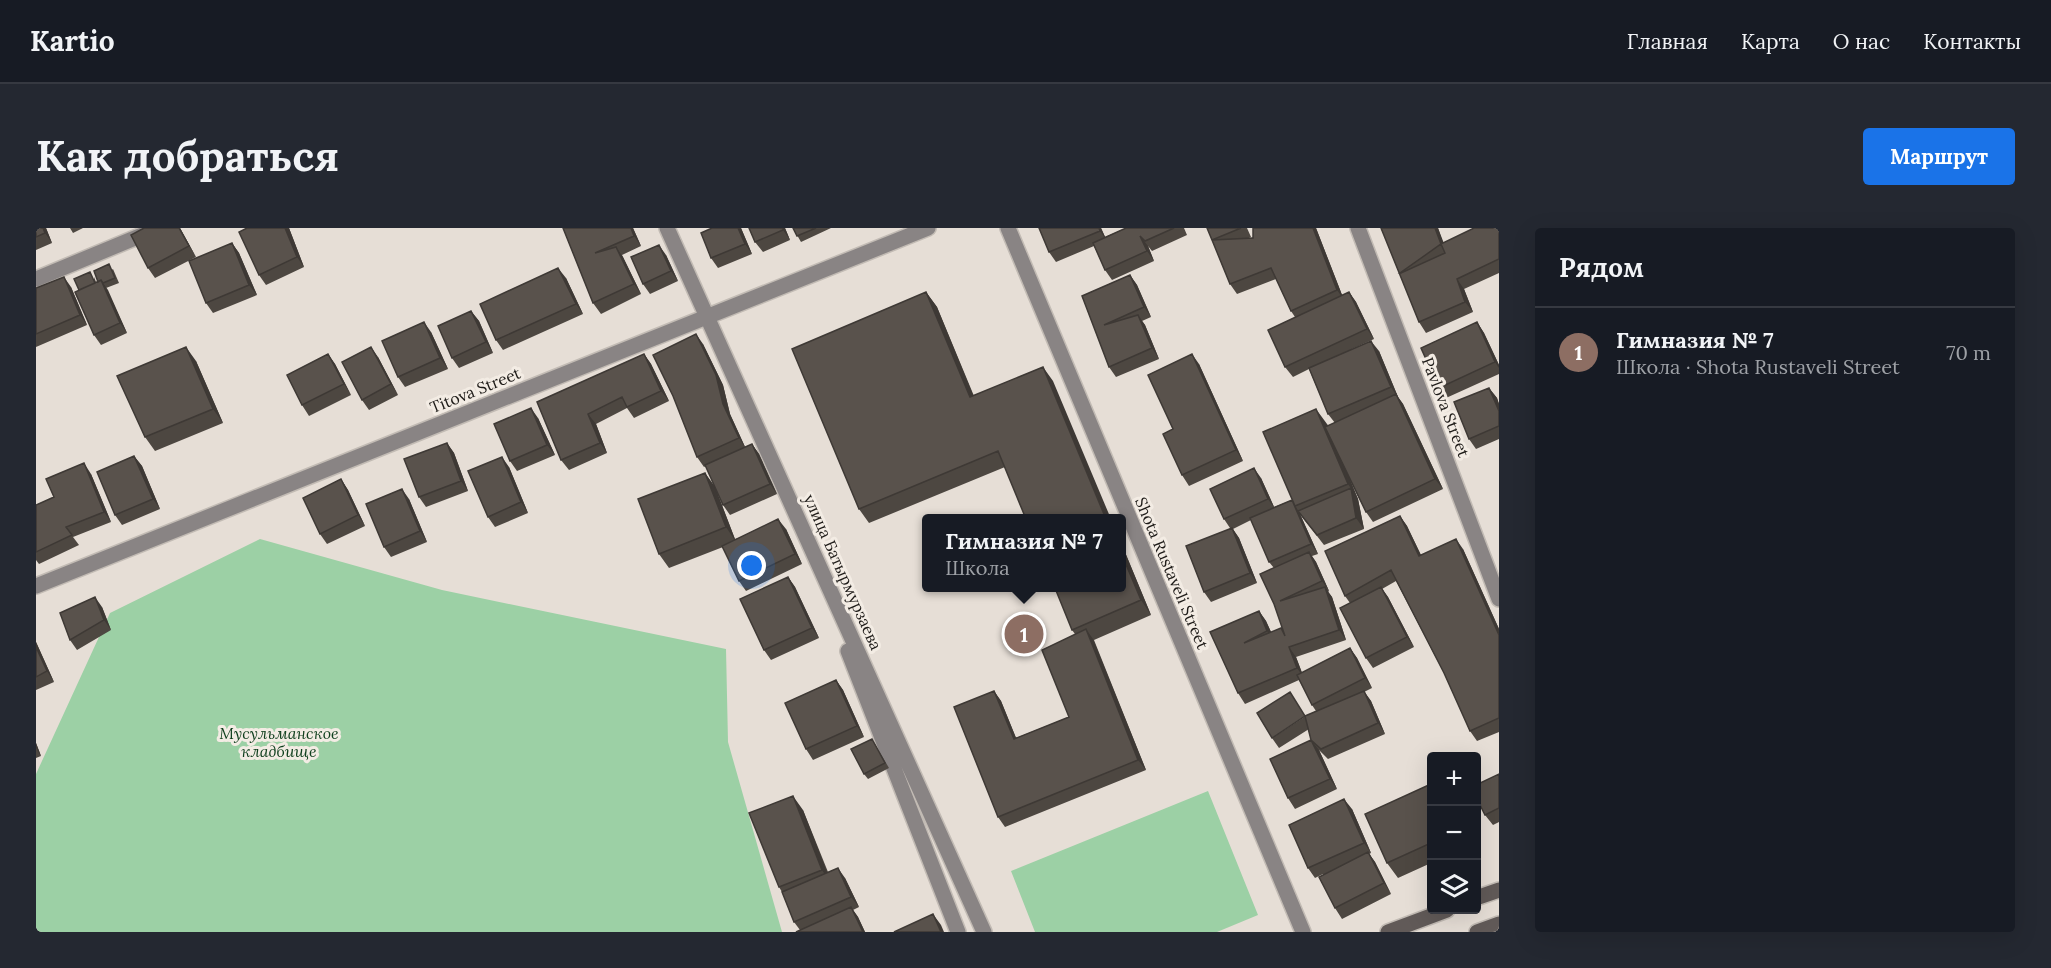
<!DOCTYPE html>
<html lang="ru">
<meta charset="utf-8">
<style>
:root{--surface:#171b24;--page:#242831;--text:#f1f3f6;--muted:#9ea1a6;--line:#363941;--accent:#1a73e8}
body{margin:0;font-family:Lora,serif;background:var(--page);color:var(--text)}
.controls{position:absolute;right:18px;bottom:18px;display:grid;overflow:hidden;border-radius:6px;box-shadow:0 6px 24px #0002}
.controls button{width:54px;height:54px;display:grid;place-items:center;padding:0;border:0;border-bottom:2px solid var(--line);background:var(--surface);color:var(--text);font:30px sans-serif}
.you{position:absolute;left:716px;top:338px;width:21px;height:21px;margin:-15px;border:4px solid #fff;border-radius:50%;background:#1a73e8;box-shadow:0 0 0 9px #1a73e833}
.badge{display:grid;place-items:center;width:39px;height:39px;border-radius:50%;background:var(--accent);color:#fff;font-size:20px;font-weight:700}
.pin{position:absolute;translate:-50% -50%;border:3px solid #fff;box-shadow:0 2px 6px #0006}
.popup{position:absolute;left:886px;top:286px;width:204px;height:78px;box-sizing:border-box;display:grid;place-content:center;border-radius:6px;background:var(--surface);filter:drop-shadow(0 2px 4px #0005);font-size:20px;white-space:nowrap;color:var(--muted)}
.popup b{font-size:22px;color:var(--text)}
.popup::after{content:'';position:absolute;left:50%;top:100%;margin-left:-12px;border:12px solid transparent;border-top-color:var(--surface)}
.list{margin:0;padding:0;list-style:none}
h2{display:flex;justify-content:space-between;align-items:center;height:78px;margin:0;padding:0 24px;font-size:26px}
h2 small{font-size:20px;font-weight:400;color:var(--muted)}
.list li{display:grid;grid-template-columns:39px 1fr auto;gap:18px;align-items:center;box-sizing:border-box;height:90px;padding:0 24px;border-top:2px solid var(--line)}
.list b{display:block;font-size:22px;white-space:nowrap}
.list p{margin:0;font-size:20px;white-space:nowrap;color:var(--muted)}
.list em{font-size:20px;font-style:normal;color:var(--muted)}
.icon{flex:none;width:33px;height:33px;fill:none;stroke:currentColor;stroke-width:2;stroke-linecap:round;stroke-linejoin:round}
.map{position:relative;flex:none;width:1463px;height:704px;overflow:hidden;border-radius:6px}
header{display:flex;align-items:center;gap:36px;box-sizing:border-box;height:84px;padding:0 30px;background:var(--surface);border-bottom:2px solid var(--line)}
header strong{font-size:28px}
nav{display:flex;gap:33px;margin-inline-start:auto;font-size:21px}
.intro{display:flex;align-items:center;justify-content:space-between;box-sizing:border-box;height:144px;padding:0 36px}
h1{margin:0;font-size:42px}
.button{padding:15px 27px;border-radius:6px;background:var(--accent);color:#fff;font-size:21px;font-weight:700}
main{display:flex;gap:36px;padding:0 36px}
aside{flex:1;background:var(--surface);border-radius:6px;box-shadow:0 6px 24px #0002}
.map>svg:first-child{display:block}
</style>
<header>
<strong>Kartio</strong>
<nav><a>Главная</a><a>Карта</a><a>О нас</a><a>Контакты</a></nav>
</header>
<div class="intro"><h1>Как добраться</h1><a class="button">Маршрут</a></div>
<main>
<div class="map">
<svg width="1463" height="704" viewBox="0 0 1463 704">
<rect width="100%" height="100%" fill="#e6ded6"/>
<path fill="#9cd0a5" d="M224 311 406 362 690 421 692 514 746 704H0V546L74 385Z
M1172 563 1222 687 1181 704H999L975 643Z"/>
<g fill="none" stroke-linecap="round" stroke-linejoin="round">
<defs>
<path id="street" d="M631 0 948 704
M972 0 1267 704
M1322 0 1463 371
M0 51 123 0
M0 358 892 0
M812 423 922 704"/>
<path id="secondary" d="M1440 670 1463 662
M1352 704 1411 682
M1441 704 1463 696"/>
</defs>
<use href="#street" stroke="#c2bbb4" stroke-width="18"/>
<use href="#secondary" stroke="#c2bbb4" stroke-width="18"/>
<use href="#street" stroke="#898484" stroke-width="15"/>
<use href="#secondary" stroke="#615a58" stroke-width="15"/>
</g>
<path fill="#4d4741" d="M0 0H10L16 15 0 22Z
M34 0H47L37 5Z
M108 0H144L160 29 119 50 112 40Z
M211 0H253L268 39 230 57 223 47Z
M527 0H597L605 18 586 27 605 66 565 86 557 75Z
M676 0H705L716 26 682 40 675 30Z
M713 0H749L754 12 727 24 719 14Z
M757 0H795L765 14Z
M1003 0H1065L1069 9 1090 0H1148L1151 7 1116 23 1112 18 1118 33 1076 52 1069 42 1058 18 1020 34 1013 24Z
M1171 0H1211L1215 9 1213 10 1280 0 1306 67 1313 64 1320 74 1338 111 1316 121 1343 123 1362 169 1367 176 1407 261 1337 294 1330 284 1314 252 1322 271 1328 301 1288 317 1264 286 1282 326 1276 328 1280 334 1293 363 1292 364 1296 369 1310 412 1260 429 1266 445 1314 420 1321 430 1336 460 1328 464 1335 473 1349 506 1292 531 1283 522 1301 561 1259 581 1252 570 1275 512 1273 501 1243 520 1236 510 1270 488 1280 483 1276 477 1263 452 1209 476 1202 465 1223 383 1230 393 1235 404 1248 405 1238 340 1233 334 1215 292 1197 301 1203 310 1221 355 1175 374 1168 364 1194 300 1188 291 1225 250 1238 279 1256 272 1291 196 1292 198 1299 195 1292 186 1273 141 1257 149 1249 139 1259 89 1255 83 1240 51 1201 66 1194 56Z
M1345 0H1402L1407 15 1463 0V45L1428 61 1437 84 1390 105 1383 94Z
M196 15 203 25 221 67 177 85 170 75Z
M630 27 642 53 614 66 607 56Z
M77 41 83 55 70 60 91 105 65 117 58 107V49L60 54Z
M1094 47 1101 57 1115 89 1106 93 1109 97 1123 131 1080 149 1073 139 1046 68Z
M530 50 547 86 467 122 460 112Z
M35 59 51 97 0 119V60Z
M890 64 901 79 938 168 1017 153 969 239 833 295 823 281Z
M435 83 443 93 457 125 423 140 416 130Z
M1441 94 1448 105 1463 137V146L1410 170 1403 160Z
M395 104 412 141 369 159 362 149Z
M667 116 687 157 694 186 709 219 716 216 723 226 741 266 694 287 687 277 670 238 668 239 661 229Z
M292 126 299 136 315 167 273 188 266 177Z
M608 126 615 136 633 173 598 190 591 180 560 196 571 225 533 242 525 232 501 174Z
M342 129 362 167 333 182 326 172Z
M160 133 187 195 119 223 109 209Z
M1163 136 1207 233 1153 258 1146 247 1137 201Z
M1453 160 1461 170 1463 176V211L1440 221 1433 211Z
M502 190 519 227 481 243 474 233Z
M411 215 418 225 432 263 390 279 383 269Z
M98 228 106 238 124 281 86 297 79 287Z
M473 239 492 285 459 299 452 289Z
M669 245 679 259 699 311 750 301 766 336 710 363 703 353 687 319 633 340 623 326Z
M55 246 75 294 37 309 43 317 3 336 0 332V277L18 269Z
M305 251 312 262 329 298 291 316 284 306Z
M373 271 391 314 355 329 348 319Z
M1364 288 1371 298 1385 327 1427 321 1463 401V504L1441 513 1434 503 1408 445 1360 353 1346 361 1352 369 1378 419 1337 440 1330 430 1314 375 1309 368Z
M1086 317 1115 387 1058 412 1110 542 969 599 962 589 958 463 965 473 980 510 1033 489 1039 406 1036 402 1086 360Z
M752 349 759 359 783 410 735 432 728 422Z
M66 379 75 402 41 422 34 412Z
M0 414 18 454 0 462Z
M800 452 807 462 828 509 777 532 770 521Z
M836 511 853 540 832 551 828 546Z
M0 515 5 528 0 530Z
M1463 546V594L1457 597 1449 587Z
M1395 556V635L1362 650 1351 635Z
M1316 581 1335 625 1333 626 1339 634 1355 666 1306 691 1299 680 1287 646 1279 650 1272 640Z
M767 582 792 644 809 650 823 679 817 682 822 689 829 704H760L764 702 758 694 746 664 743 659Z"/>
<path fill="#3e3935" d="M7 0H10L16 15 9 5Z
M143 0H144L160 29 153 18Z
M249 0H253L268 39 261 29Z
M595 0H597L605 18 598 8Z
M702 0H705L716 26 709 16Z
M747 0H749L754 12 747 2Z
M1063 0H1065L1071 13 1064 3Z
M1277 0H1280L1308 72 1301 62Z
M1399 0H1402L1412 26 1405 16Z
M1104 8 1112 18 1118 33 1111 23Z
M196 15 203 25 221 67 213 57Z
M623 17 630 27 642 53 635 43Z
M580 19 587 29 605 66 598 56Z
M522 40 530 50 547 86 540 76Z
M1094 47 1101 57 1115 89 1108 79Z
M28 49 35 59 51 97 44 87Z
M1421 51 1428 61 1437 84 1429 74Z
M65 52 72 62 91 105 84 95Z
M890 64 901 79 944 184 934 169Z
M1313 64 1320 74 1338 111 1331 101Z
M435 83 443 93 457 125 450 114Z
M1102 87 1109 97 1123 131 1116 120Z
M388 94 395 104 412 141 404 130Z
M1441 94 1448 105 1463 137V140L1459 134Z
M660 106 667 116 687 157 694 186 710 221 703 210 687 176Z
M1335 113 1343 123 1362 169 1367 176 1407 261 1399 251 1360 167 1355 159Z
M150 119 160 133 187 195 177 181Z
M335 119 342 129 362 167 355 156Z
M292 126 299 136 315 167 308 156Z
M608 126 615 136 633 173 625 163Z
M1156 126 1163 136 1207 233 1200 222Z
M1007 139 1017 153 1075 291H1070Z
M1453 160 1461 170 1463 176V183Z
M495 180 502 190 519 227 511 217Z
M1280 181 1291 196 1322 271 1312 256Z
M552 186 560 196 571 225 564 215Z
M411 215 418 225 432 263 425 253Z
M716 216 723 226 741 266 734 256Z
M98 228 106 238 124 281 117 271Z
M466 229 473 239 492 285 485 274Z
M48 235 55 246 75 294 68 284Z
M1218 240 1225 250 1239 281 1232 271Z
M669 245 679 259 700 314 690 299Z
M305 251 312 262 329 298 322 287Z
M1315 260 1322 271 1328 301 1320 290Z
M366 261 373 271 391 314 384 303Z
M1256 272 1264 286 1282 326 1275 316Z
M1364 288 1371 298 1390 338 1383 328Z
M742 291 750 301 766 336 759 326Z
M1196 300 1203 310 1221 355 1214 345Z
M1420 311 1427 321 1463 401V407Z
M1086 317 1115 387 1105 372 1086 327Z
M1273 324 1280 334 1293 363 1286 353Z
M752 349 759 359 783 410 776 400Z
M1289 359 1296 369 1310 412 1303 402Z
M1345 359 1352 369 1378 419 1371 409Z
M59 369 66 379 75 402 68 392Z
M1223 383 1230 393 1239 413 1231 403Z
M1050 401 1057 411 1110 542 1102 532Z
M0 414 18 454 11 443 0 419Z
M1253 419 1260 429 1268 450 1261 440Z
M1314 420 1321 430 1336 460 1329 450Z
M800 452 807 462 828 509 821 498Z
M958 463 965 473 985 522 978 511Z
M1328 463 1335 473 1349 506 1342 495Z
M1275 512 1283 522 1301 561 1294 551Z
M0 515 5 528 0 520Z
M757 568 767 582 796 657 786 642Z
M1308 571 1316 581 1335 625 1328 615Z
M1332 624 1339 634 1355 666 1348 655Z
M802 640 809 650 823 679 815 669Z
M815 679 822 689 829 704H827Z
M897 686 905 697 908 704H905Z"/>
<path fill="#59524c" stroke="#3e3935" stroke-width="1.5" fill-rule="evenodd" d="M0 0H7L9 5 0 9Z
M108 0H143L153 18 112 40 95 7Z
M211 0H249L261 29 223 47 203 4Z
M527 0H595L598 8 559 25 580 19 598 56 557 75Z
M676 0H702L709 16 675 30 665 5Z
M713 0H747V2L719 14Z
M757 0H780L761 8Z
M1003 0H1063L1064 3 1013 24Z
M1090 0H1138L1109 13 1104 8 1111 23 1069 42 1057 15Z
M1171 0H1205L1176 12Z
M1217 0H1277L1301 62 1255 83 1235 40 1194 56 1176 12 1217 10Z
M1345 0H1399L1405 16 1438 0H1463V31L1421 51 1429 74 1383 94ZM1405 16 1409 25 1365 45H1364Z
M196 15 213 57 170 75 153 33Z
M623 17 635 43 607 56 595 29Z
M73 36 79 50 67 55 65 52 62 54 58 43Z
M522 40 540 76 460 112 444 76Z
M54 44 59 55 43 62 38 51Z
M1094 47 1108 79 1068 97 1102 87 1116 120 1073 139 1046 68Z
M28 49 44 87 0 106V60Z
M65 52 84 95 58 107 39 64Z
M890 64 934 169 1007 139 1070 291H990L962 223 823 281 756 121Z
M1313 64 1331 101 1249 139 1232 102Z
M435 83 450 114 416 130 402 98Z
M388 94 404 130 362 149 346 113Z
M1441 94 1459 134 1403 160 1385 120Z
M660 106 680 147 687 176 703 210 661 229 637 168 617 127Z
M1335 113 1355 159 1292 186 1273 140Z
M150 119 177 181 109 209 81 148Z
M335 119 355 156 326 172 306 134Z
M292 126 308 156 266 177 251 147Z
M608 126 625 163 591 179 586 169 552 186 564 215 525 232 501 174Z
M1156 126 1200 222 1146 247 1127 206 1137 201 1112 147Z
M1453 160 1463 183V198L1433 211 1418 174Z
M1360 166 1399 251 1330 284 1289 199Z
M495 180 511 217 474 233 458 196Z
M1280 181 1312 256 1259 278 1227 204Z
M411 215 425 253 383 269 368 231Z
M716 216 734 256 687 277 669 237Z
M98 228 117 271 79 287 61 244Z
M466 229 485 274 452 289 432 243Z
M48 235 68 284 30 299 36 307 0 324V277L18 269 10 251Z
M1218 240 1232 271 1188 291 1174 261Z
M669 245 690 299 623 326 602 271Z
M305 251 322 287 284 306 267 270Z
M1315 260 1320 290 1281 307 1262 283Z
M366 261 384 303 348 319 330 276Z
M1256 272 1275 316 1233 334 1214 290Z
M1364 288 1383 328 1420 311 1463 407V490L1434 503 1408 445 1355 342 1309 368 1289 323Z
M742 291 759 326 703 353 686 318Z
M1196 300 1214 345 1168 364 1150 318Z
M1273 324 1286 353 1244 373 1289 359 1303 402 1253 419 1261 440 1202 465 1174 404 1223 383 1231 403 1208 415 1245 400 1249 408 1238 376 1224 346Z
M1086 327 1105 372 1036 402 1019 360H1086Z
M752 349 776 400 728 422 704 371Z
M1345 359 1371 409 1330 430 1304 380Z
M59 369 68 392 34 412 24 385Z
M1050 401 1102 532 962 589 918 479 958 463 978 511 1033 489 1006 422Z
M0 419 11 443 0 449Z
M1314 420 1329 450 1276 477 1261 447Z
M800 452 821 498 770 521 749 475Z
M1328 463 1342 495 1285 521 1275 512 1294 551 1252 570 1234 531 1275 512 1269 488Z
M1254 464 1269 488 1236 510 1221 485Z
M836 511 849 535 828 546 815 521Z
M1463 546V580L1449 587 1440 569V557Z
M1395 556V615L1351 635 1329 586Z
M757 568 786 642 743 659 713 585Z
M1308 571 1328 615 1272 640 1253 597Z
M1332 624 1348 655 1299 680 1283 649Z
M802 640 815 669 758 694 746 664Z
M815 679 827 704H760Z
M897 686 905 704H858Z"/>
<g text-anchor="middle" stroke-width="6" stroke-linejoin="round" paint-order="stroke">
<g font-size="16" fill="#1e1b18" stroke="#f3ece4">
<text transform="translate(439 162) rotate(-22)" y="6">Titova Street</text>
<text transform="translate(1410 179) rotate(69)" y="6">Pavlova Street</text>
<text transform="translate(807 344) rotate(66)" y="6">улица Батырмурзаева</text>
<text transform="translate(1136 345) rotate(67)" y="6">Shota Rustaveli Street</text>
</g>
<g font-size="16" font-style="italic" fill="#0e3e1c" stroke="#f3ece4">
<text x="243" y="511">Мусульманское<tspan x="243" dy="18">кладбище</tspan></text>
</g>
</g>
</svg>
<div class="controls">
<button>+</button>
<button>−</button>
<button><svg class="icon" aria-label="layers" viewBox="0 0 24 24"><path d="M12 4l9 5-9 5-9-5zM3 14l9 5 9-5"/></svg></button>
</div>
<div class="you"></div>
<div class="pin badge" style="left:988px;top:406px;background:#8d6e63">1</div>
<div class="popup"><b>Гимназия № 7</b>Школа</div>
</div>
<aside>
<h2>Рядом<small></small></h2>
<ul class="list">
<li><span class="badge" style="background:#8d6e63">1</span><div><b>Гимназия № 7</b><p>Школа · Shota Rustaveli Street</p></div><em>70 m</em></li>
</ul>
</aside>
</main>
